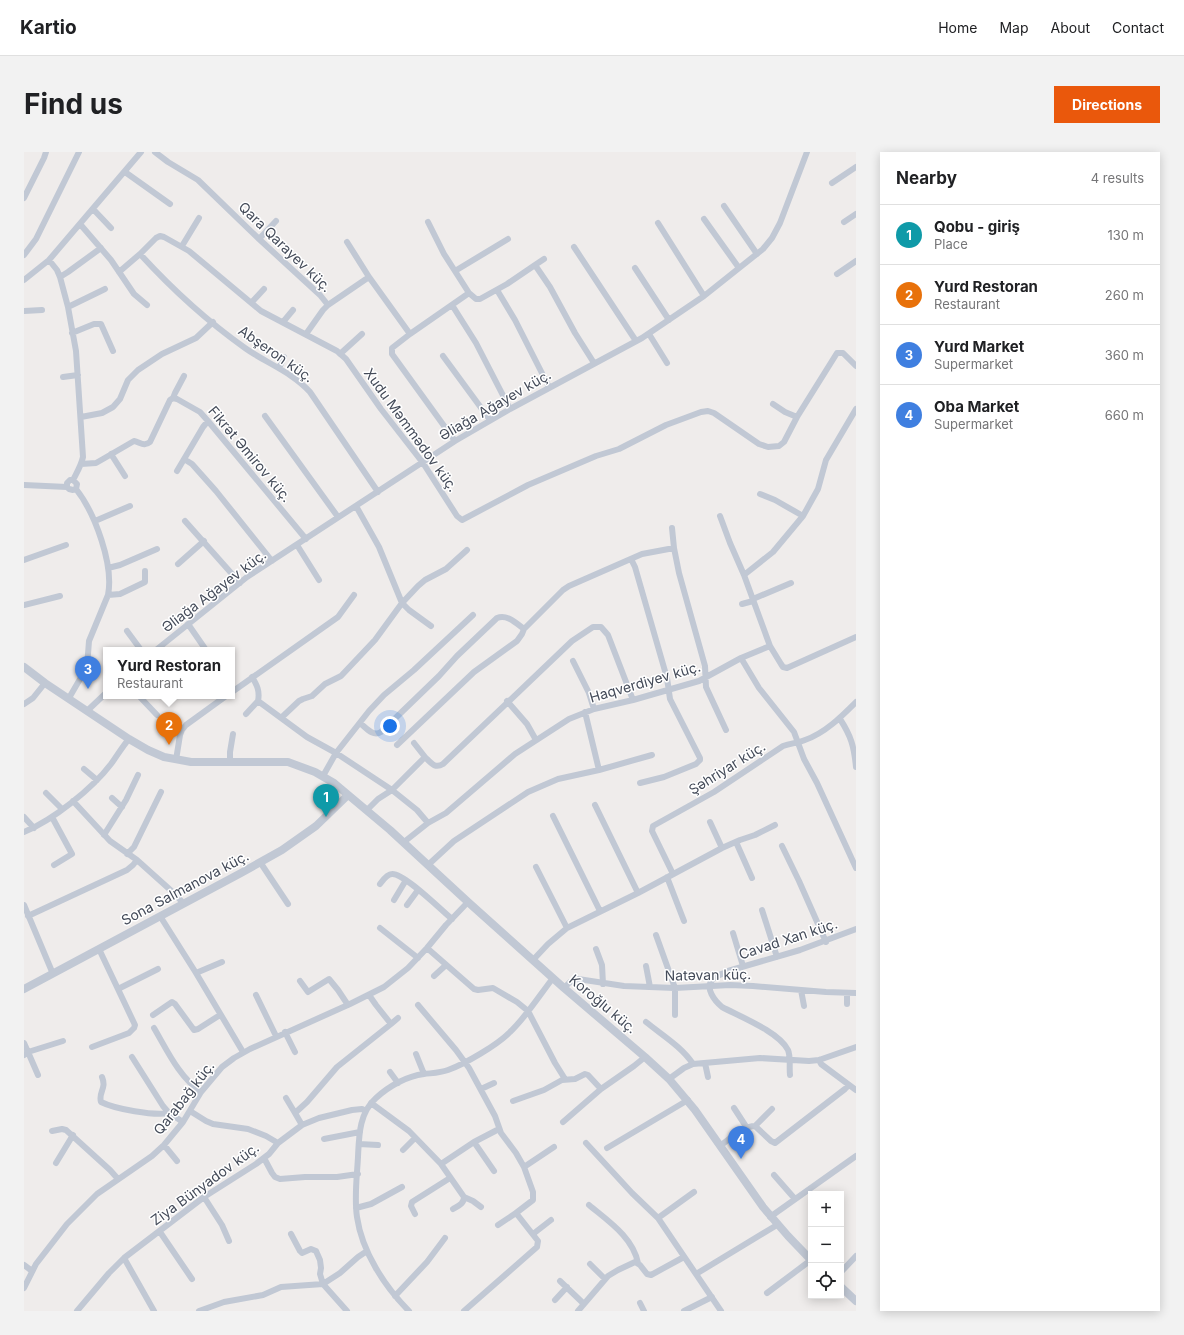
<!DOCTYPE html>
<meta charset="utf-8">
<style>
:root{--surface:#fff;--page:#f2f2f2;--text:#202124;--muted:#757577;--line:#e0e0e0;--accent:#ea580c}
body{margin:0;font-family:Inter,sans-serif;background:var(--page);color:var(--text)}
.controls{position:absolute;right:12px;bottom:12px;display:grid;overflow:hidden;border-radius:0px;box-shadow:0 2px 10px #0003}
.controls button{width:36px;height:36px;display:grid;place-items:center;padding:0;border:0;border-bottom:1px solid var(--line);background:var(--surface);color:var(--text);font:20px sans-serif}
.you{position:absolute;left:366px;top:574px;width:14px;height:14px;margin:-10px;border:3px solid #fff;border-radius:50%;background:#1a73e8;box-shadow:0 0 0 6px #1a73e833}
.badge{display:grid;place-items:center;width:26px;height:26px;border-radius:50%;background:var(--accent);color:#fff;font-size:13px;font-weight:700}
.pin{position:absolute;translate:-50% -33px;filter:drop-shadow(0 1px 2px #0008)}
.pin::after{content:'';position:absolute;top:21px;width:14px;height:12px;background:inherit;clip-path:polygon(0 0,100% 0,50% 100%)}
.popup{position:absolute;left:79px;top:495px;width:132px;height:52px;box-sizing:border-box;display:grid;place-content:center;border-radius:0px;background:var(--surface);filter:drop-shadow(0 1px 3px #0005);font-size:13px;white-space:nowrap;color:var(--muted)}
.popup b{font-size:15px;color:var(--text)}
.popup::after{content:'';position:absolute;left:50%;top:100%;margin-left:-8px;border:8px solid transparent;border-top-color:var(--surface)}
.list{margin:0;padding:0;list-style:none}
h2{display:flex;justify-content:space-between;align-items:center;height:52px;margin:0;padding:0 16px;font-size:17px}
h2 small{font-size:13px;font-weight:400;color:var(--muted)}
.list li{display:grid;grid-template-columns:26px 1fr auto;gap:12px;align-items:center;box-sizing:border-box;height:60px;padding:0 16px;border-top:1px solid var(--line)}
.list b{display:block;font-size:15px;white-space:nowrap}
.list p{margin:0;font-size:13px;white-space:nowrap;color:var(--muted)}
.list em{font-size:13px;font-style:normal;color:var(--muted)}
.icon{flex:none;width:22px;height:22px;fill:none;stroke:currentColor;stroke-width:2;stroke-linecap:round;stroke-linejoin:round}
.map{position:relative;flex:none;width:832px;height:1159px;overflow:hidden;border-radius:0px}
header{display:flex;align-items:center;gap:24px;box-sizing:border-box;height:56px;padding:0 20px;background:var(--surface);border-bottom:1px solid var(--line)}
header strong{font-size:19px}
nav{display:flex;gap:22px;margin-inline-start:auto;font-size:14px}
.intro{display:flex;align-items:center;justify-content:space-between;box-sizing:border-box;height:96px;padding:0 24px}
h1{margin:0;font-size:28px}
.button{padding:10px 18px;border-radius:0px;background:var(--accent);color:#fff;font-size:14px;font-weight:700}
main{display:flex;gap:24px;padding:0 24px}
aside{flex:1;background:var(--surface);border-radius:0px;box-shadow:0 2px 10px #0003}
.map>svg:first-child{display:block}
</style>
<header>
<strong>Kartio</strong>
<nav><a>Home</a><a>Map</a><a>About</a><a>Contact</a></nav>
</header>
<div class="intro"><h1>Find us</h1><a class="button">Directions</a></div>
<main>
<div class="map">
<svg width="832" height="1159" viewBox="0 0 832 1159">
<rect width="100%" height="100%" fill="#efeceb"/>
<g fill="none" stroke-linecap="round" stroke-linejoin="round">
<path stroke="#c1c8d4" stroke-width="6" d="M131 0 144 10 174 28 235 87 296 143 304 153 345 125 386 182 368 196V202L431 289
M101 20 146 52
M808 31 832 15
M0 46 20 6 22 0
M700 54 733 102
M69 57 87 76
M680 67 715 116
M404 70 420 102 445 141 452 147H456L483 132 511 113 526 135 551 181 570 211
M820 70 832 62
M634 71 680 144
M56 72 87 108 110 142 123 153
M235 87 252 69
M323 90 345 125
M158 94 175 66
M550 95 612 189
M116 102C147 136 183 169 221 196 242 211 268 220 286 240L354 340
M0 103 12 87 55 0
M25 108 33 118 36 125 44 155 52 199 59 305C57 314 53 320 49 328
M511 113 520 107
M611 116 645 168
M431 119 484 87
M95 120 116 102 132 86 136 84 140 85 165 99 237 159 313 199 322 207 357 257 399 311 433 364 438 368 504 333 572 304 595 297 642 273 677 260 684 259 690 261 735 292 744 295 755 294 760 290 773 265 813 201H819L832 214
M813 122 832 109
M36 125 44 120 77 96
M0 128 25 108 117 0
M473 138 491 168 525 235
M228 150 240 137
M428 153 452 191 486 257
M44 155 81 137
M0 159 18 158
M259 170 269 158
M48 181 70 172H77L89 199
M282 182 299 158 304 153
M386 182 445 141
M625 182 643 211
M316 202 338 182
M419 204 466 268
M255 216 260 205
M39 225 54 223
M149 246 151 241 160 224
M749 252 761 260 773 265
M241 264 314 365
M57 265 78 261 89 255 96 247 104 228 114 218 138 202 172 186 189 170
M87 302 101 324
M160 307 168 312 192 339 248 409
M57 312 72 311 79 307 110 289C116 290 120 295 126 290L146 248 149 246 153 247 176 260 184 269 282 387
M153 319 179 275 184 269
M0 333 43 335 45 337 49 338 52 337 53 332 49 328H46L43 331V335
M736 342 751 348 779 364
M332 354 355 395 378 451 385 458 407 474
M696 364 706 391 720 423
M71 369 106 354
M161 369 216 431
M648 376 650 396 655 421 681 514 682 535 702 578
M273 393 295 428
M607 407 611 415 643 526 646 547 676 606V608L672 612 640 625 616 631
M0 408 42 393
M154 412 180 389
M84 416 96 413 133 397
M84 443 96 442 119 431 121 430V419
M729 447 767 431
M718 452 729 449
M0 453 36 444
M164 472 182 498
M103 479 117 498
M746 494 757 512 759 515 763 516 832 485
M132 498 223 425 431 289 486 257 618 186 680 144 739 97 748 86 756 71 783 0
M717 506 735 536 770 580 780 607 793 631 832 716
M549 509 565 541 570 557
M228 525C233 533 236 539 234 549L283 585 312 601 368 638 393 658 404 671
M208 540 314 465 330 443
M115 544 133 563
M45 546 63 515 65 489 84 443C90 413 71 361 52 337
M483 549 503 572 512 588
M0 552 9 546 21 531
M63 559 82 541
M561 560 575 618
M222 562 234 549
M257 566 275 549 279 547 288 544 301 532 317 524 351 488 378 451 394 434 401 428 422 417 443 398
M816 567C827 584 830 594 832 615
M336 571C342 576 349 585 357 580L415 524 433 504 473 466C483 462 492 471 500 477L539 438 545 434 618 402 650 396
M390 591 401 605
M373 593 450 520 493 489 498 482 500 477
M152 608 156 583 158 578 162 573 202 544
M206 610V600L209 582
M60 617 73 628
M299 624 312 601 345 559 360 543 390 518 449 463
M22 641 38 657
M88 646 98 655
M49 649 86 689 113 708 152 743 159 751
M571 653 614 741
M343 658 354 647 368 638 401 605C407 611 411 617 419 612L548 489 569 475H577L584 483 609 548
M529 664 576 759
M0 665 10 676
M28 665 48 702 30 713
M686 670 698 696
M0 680C29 668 68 637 87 612 93 604 98 595 105 587
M80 683 102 648 114 623
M380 690 404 671 422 661 491 602 545 567 570 557 609 548 675 529 717 506 746 494 720 423 749 400 779 364 794 337 802 308 832 257
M712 690 728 726
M758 694 775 729 802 790
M103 702 110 695 137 640
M236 710 264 752
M404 713 430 689 504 640 534 627 575 618 628 603
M512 715 543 776
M649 722 628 679 629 674 690 640 759 594C767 591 774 591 781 588 801 581 817 565 832 550
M643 725 660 769
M356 732C359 728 363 722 368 722 380 721 417 758 428 767
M370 748 382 728
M0 753 29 822
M383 753 394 738
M738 758 753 805
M4 764 103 718 109 713 113 708
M136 764 172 821 219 900
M356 776 394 806
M709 781 719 814
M632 783 651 836V863
M403 796 450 837 454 838 469 836 493 850 504 859 531 911 541 927
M572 797 578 813 579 832
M509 808 524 792 543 776 614 741 698 696 716 688 731 683 751 673
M622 814 626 835
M172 821 198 810
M410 824 422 813
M276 829 284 840 305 827 314 838 324 853
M540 836 546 830 554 827 600 834 651 836 706 833 729 834 802 840 832 841
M94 837 134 817
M777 838 780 854
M823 841V852
M232 843 252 884
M394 853 432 898 445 916 471 964 477 981 492 1001 500 1015 509 1040V1048L492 1061 514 1089 513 1095 440 1159
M129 863 148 850 151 852 170 878 174 877 196 863
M622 870C638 883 658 895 669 912
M367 872 374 866
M130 876C143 898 155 925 177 940
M261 880 271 900
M0 891 4 900 39 889
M68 895 105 881 110 876 111 873 75 797
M392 902 400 922
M0 903 4 900 14 923
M108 905 139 954 145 961 159 970
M795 908 797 912 832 938
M681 911 684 925
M366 920 374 931
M766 923C765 916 767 905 764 898 755 880 717 865 698 855 691 849 680 836 689 827 693 823 699 822 704 819L776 798 832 777
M78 925C83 937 74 940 77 950 91 957 130 964 145 961
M645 927 660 916 669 912 736 906 785 909 795 908 832 895
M457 937 470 931
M262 946 271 961
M489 949 520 938 538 928 551 927 561 922 564 923 577 937
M347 951 385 979 417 1012 440 1045 449 1049 457 1055
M710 956 723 976
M166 959 182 969 189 972 224 977 242 984 254 991
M539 970 577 937 610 914 621 905
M278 973 271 961 283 950 313 915 367 872 352 853 345 843
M731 974 748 957
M28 979 38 977 42 978 86 1018 94 1027
M300 987 336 980
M450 990 470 1019
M562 991 608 1041 634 1066 697 1159
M335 992 354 993
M140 993 153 1009
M696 994C706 987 719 974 731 974L747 989 751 991 821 937 825 933
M583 996 664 948
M379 998 391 986
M240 1006 248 1021 251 1025 256 1027 281 1025H313L334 1022
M32 1011 49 983
M417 1012 450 990 475 977
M500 1015 530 995
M750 1023 771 1047
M180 1045 198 1073 205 1089
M565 1053C584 1069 609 1085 614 1111
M332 1056 347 1052 378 1035
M429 1057C434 1054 440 1052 440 1045
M391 1062 387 1054 388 1050 426 1026
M746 1065 832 1004
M634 1066 670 1040
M474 1073 492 1061
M136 1080 168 1127
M267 1082 276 1099 278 1101 287 1097 292 1099 296 1108 297 1116 296 1122 299 1132 323 1159
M509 1082 527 1068
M100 1106 130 1159
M566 1112 581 1127
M0 1113 8 1119
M817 1120 832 1104
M672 1122 753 1073
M536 1129 560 1152
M0 1136 12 1112 43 1072 73 1042 128 1004 140 993 159 970 177 940 198 915 210 906 226 897 326 852 360 835 384 816 403 796 422 773 444 750
M743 1141 787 1108
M371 1144 403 1110 421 1086
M531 1148 543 1135
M616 1151 620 1159
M53 1159 85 1121 100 1106 180 1045 232 1012 245 1002 254 991 278 973 295 966 328 958 338 957 342 959
M175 1159 200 1150 239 1143 257 1135 299 1132 316 1121 334 1105 343 1099
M385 1159C361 1135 338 1100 333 1065 330 1046 333 1024 334 1005 335 984 335 961 352 946 365 934 383 924 400 922 408 921 416 921 424 918 441 912 473 893 486 880 502 865 515 844 529 826
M554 1159 584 1124 594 1118 611 1110 616 1113 623 1122 627 1123 660 1105
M660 1159 688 1145"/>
<path stroke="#c1c8d4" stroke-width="8" d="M0 515 21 531 105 587 124 598 140 605 167 610H264L291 620 310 631 366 678 444 750 540 836 621 905 645 927 671 958 739 1055 764 1084 787 1108
M0 837 217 721 258 698 292 674 324 643
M817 1135 832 1149"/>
</g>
<g text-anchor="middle" stroke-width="3" stroke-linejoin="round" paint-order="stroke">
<g font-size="14" fill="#444b59" stroke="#fff">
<text transform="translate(261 95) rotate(44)" y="5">Qara Qarayev küç.</text>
<text transform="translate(252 202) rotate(35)" y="5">Abşeron küç.</text>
<text transform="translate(471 253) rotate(-30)" y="5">Əliağa Ağayev küç.</text>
<text transform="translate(387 278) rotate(54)" y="5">Xudu Məmmədov küç.</text>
<text transform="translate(226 302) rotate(50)" y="5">Fikrət Əmirov küç.</text>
<text transform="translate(190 439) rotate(-37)" y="5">Əliağa Ağayev küç.</text>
<text transform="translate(621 530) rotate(-16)" y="5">Haqverdiyev küç.</text>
<text transform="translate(703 616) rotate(-32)" y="5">Şəhriyar küç.</text>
<text transform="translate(161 736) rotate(-28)" y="5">Sona Salmanova küç.</text>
<text transform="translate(764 787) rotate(-18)" y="5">Cavad Xan küç.</text>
<text transform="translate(684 823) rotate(-1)" y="5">Natəvan küç.</text>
<text transform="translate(579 852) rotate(40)" y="5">Koroğlu küç.</text>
<text transform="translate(160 946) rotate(-52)" y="5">Qarabağ küç.</text>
<text transform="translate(181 1032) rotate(-36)" y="5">Ziya Bünyadov küç.</text>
</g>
</g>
</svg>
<div class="controls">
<button>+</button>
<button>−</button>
<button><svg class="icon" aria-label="locate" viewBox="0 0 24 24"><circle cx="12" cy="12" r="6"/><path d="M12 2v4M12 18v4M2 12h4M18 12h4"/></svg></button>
</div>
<div class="you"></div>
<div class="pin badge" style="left:302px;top:665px;background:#0f9aa8">1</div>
<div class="pin badge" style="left:145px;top:593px;background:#e8710a">2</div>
<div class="popup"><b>Yurd Restoran</b>Restaurant</div>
<div class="pin badge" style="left:64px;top:537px;background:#3f7fe0">3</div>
<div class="pin badge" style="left:717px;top:1007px;background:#3f7fe0">4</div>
</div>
<aside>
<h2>Nearby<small>4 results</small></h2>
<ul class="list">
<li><span class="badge" style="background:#0f9aa8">1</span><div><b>Qobu - giriş</b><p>Place</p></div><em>130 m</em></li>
<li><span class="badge" style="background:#e8710a">2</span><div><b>Yurd Restoran</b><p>Restaurant</p></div><em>260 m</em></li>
<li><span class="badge" style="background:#3f7fe0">3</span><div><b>Yurd Market</b><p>Supermarket</p></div><em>360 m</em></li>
<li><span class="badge" style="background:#3f7fe0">4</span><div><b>Oba Market</b><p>Supermarket</p></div><em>660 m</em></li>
</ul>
</aside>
</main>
